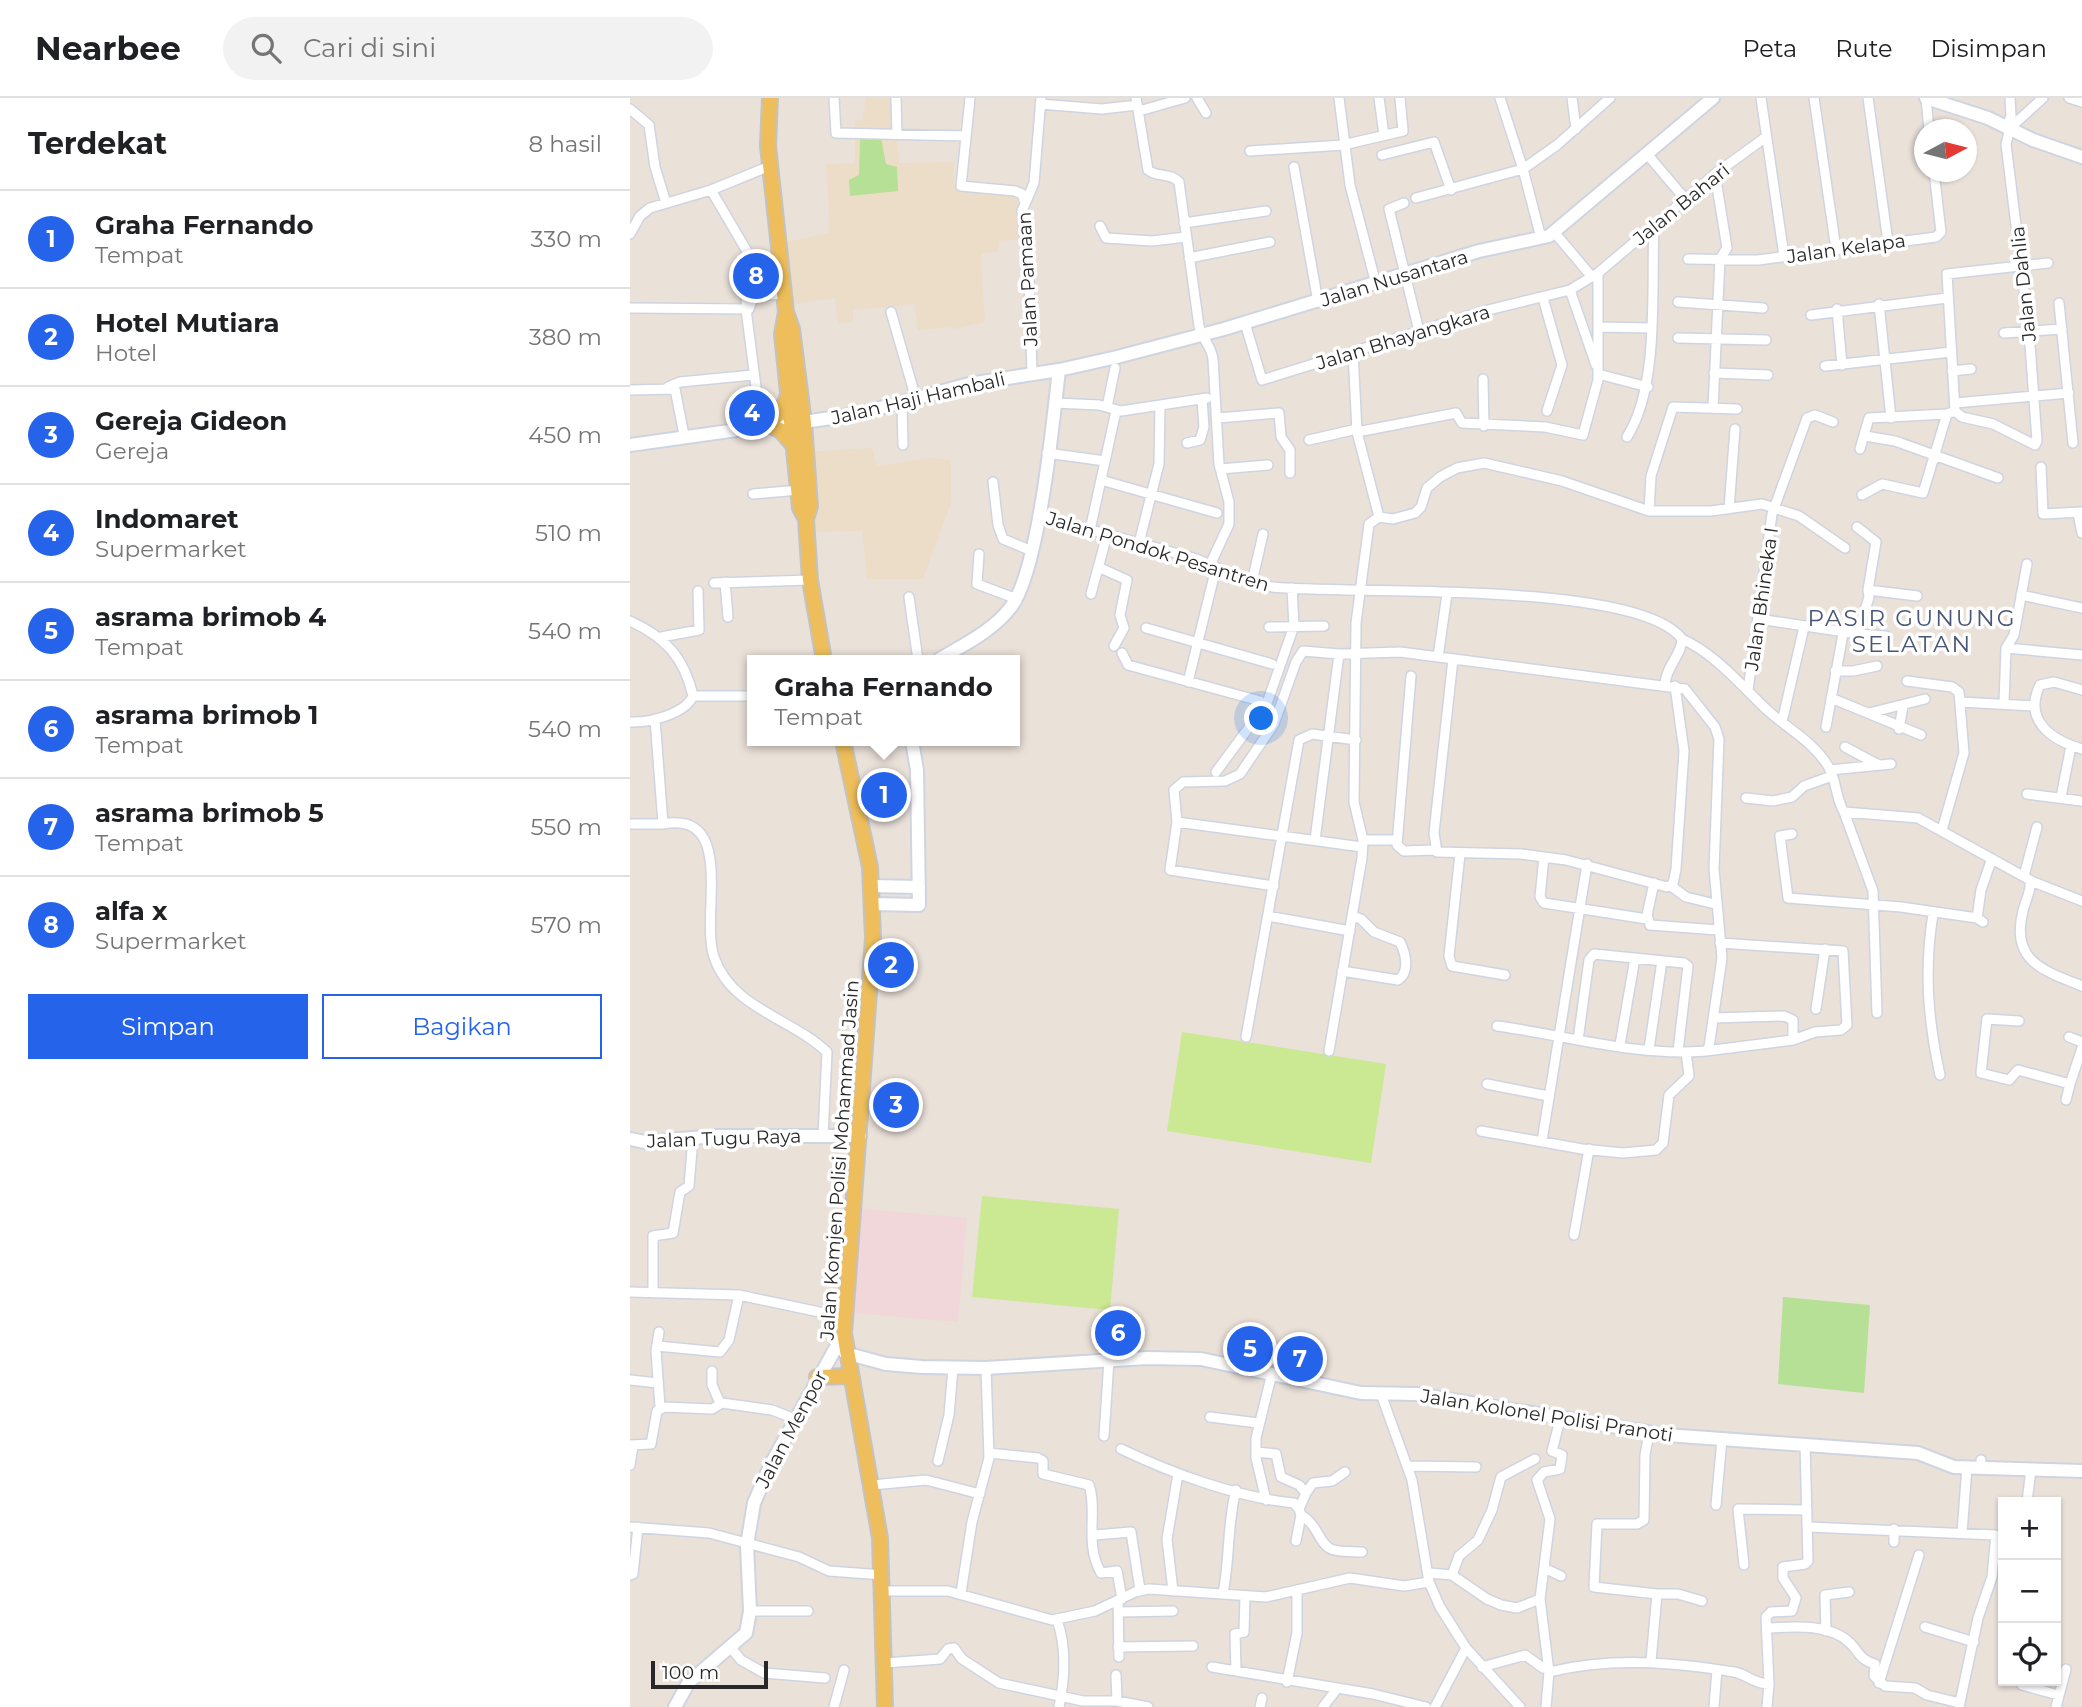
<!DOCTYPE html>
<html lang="id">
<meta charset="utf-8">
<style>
:root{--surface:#fff;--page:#f2f2f2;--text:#202124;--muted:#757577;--line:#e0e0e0;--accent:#2563eb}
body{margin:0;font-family:Montserrat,sans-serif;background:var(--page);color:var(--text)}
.controls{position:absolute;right:21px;bottom:21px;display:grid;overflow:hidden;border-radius:0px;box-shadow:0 2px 5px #0004}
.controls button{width:63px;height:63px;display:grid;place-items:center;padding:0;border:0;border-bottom:2px solid var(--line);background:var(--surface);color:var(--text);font:35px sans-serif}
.compass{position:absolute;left:1284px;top:21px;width:63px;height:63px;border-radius:50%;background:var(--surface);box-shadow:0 2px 5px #0004;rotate:83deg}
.scale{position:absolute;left:21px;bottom:18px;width:117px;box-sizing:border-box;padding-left:7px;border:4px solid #282828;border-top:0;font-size:19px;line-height:24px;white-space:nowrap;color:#282828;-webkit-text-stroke:5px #fff;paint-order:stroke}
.you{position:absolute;left:632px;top:621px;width:24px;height:24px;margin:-18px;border:5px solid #fff;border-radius:50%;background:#1a73e8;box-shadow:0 0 0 10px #1a73e833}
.badge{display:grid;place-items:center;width:46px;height:46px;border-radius:50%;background:var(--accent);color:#fff;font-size:23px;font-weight:700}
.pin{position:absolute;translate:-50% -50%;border:4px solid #fff;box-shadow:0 2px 7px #0006}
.popup{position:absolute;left:117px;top:557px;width:273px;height:91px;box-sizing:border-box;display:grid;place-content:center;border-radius:0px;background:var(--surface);filter:drop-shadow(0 2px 5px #0005);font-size:23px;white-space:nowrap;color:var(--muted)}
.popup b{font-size:26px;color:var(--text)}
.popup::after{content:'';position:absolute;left:50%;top:100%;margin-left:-14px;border:14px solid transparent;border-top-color:var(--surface)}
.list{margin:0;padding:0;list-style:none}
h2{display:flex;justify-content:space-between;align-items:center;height:91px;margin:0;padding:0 28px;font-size:30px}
h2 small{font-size:23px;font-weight:400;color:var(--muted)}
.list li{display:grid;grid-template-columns:46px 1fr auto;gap:21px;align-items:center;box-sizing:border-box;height:98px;padding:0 28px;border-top:2px solid var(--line)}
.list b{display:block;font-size:26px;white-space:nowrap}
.list p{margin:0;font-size:23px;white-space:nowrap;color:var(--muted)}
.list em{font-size:23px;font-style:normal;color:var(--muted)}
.actions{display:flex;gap:14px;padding:21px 28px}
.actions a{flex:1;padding:16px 0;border:2px solid var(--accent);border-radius:0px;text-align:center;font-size:24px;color:var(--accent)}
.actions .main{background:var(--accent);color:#fff}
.icon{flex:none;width:38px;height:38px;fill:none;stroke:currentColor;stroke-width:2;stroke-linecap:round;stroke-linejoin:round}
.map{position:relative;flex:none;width:1452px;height:1609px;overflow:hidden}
header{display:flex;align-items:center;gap:42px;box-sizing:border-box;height:98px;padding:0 35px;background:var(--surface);border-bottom:2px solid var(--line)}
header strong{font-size:33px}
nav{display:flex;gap:38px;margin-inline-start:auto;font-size:24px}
.search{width:490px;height:63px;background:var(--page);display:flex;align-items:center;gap:18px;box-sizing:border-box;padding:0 24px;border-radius:38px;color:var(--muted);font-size:26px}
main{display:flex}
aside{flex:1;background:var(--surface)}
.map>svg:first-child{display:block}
</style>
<header>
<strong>Nearbee</strong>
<div class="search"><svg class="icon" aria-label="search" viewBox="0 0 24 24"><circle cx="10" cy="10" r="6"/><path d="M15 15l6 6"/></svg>Cari di sini</div>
<nav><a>Peta</a><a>Rute</a><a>Disimpan</a></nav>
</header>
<main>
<aside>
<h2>Terdekat<small>8 hasil</small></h2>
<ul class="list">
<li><span class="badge">1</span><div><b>Graha Fernando</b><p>Tempat</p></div><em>330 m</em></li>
<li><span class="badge">2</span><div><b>Hotel Mutiara</b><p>Hotel</p></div><em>380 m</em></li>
<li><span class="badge">3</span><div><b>Gereja Gideon</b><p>Gereja</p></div><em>450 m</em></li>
<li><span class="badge">4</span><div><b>Indomaret</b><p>Supermarket</p></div><em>510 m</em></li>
<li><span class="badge">5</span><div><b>asrama brimob 4</b><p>Tempat</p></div><em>540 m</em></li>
<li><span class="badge">6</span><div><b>asrama brimob 1</b><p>Tempat</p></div><em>540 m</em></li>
<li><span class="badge">7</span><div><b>asrama brimob 5</b><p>Tempat</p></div><em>550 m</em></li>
<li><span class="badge">8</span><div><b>alfa x</b><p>Supermarket</p></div><em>570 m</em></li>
</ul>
<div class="actions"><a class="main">Simpan</a><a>Bagikan</a></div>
</aside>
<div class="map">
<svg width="1452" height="1609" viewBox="0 0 1452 1609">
<rect width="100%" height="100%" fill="#eae1d9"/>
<path fill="#ecddc8" d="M236 0H263L269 65 324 64V88L383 93 388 103 391 141 369 143V153L351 156 355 224 323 231 322 229 288 232 284 206 223 212V224L208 225 205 200 160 207 155 144 200 135 196 66 225 65V22L232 23Z
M242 350 247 368 301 360 321 362V405L293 481H237L232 433 177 434 175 354Z"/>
<path fill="#f1d6da" d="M232 1111 337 1120 328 1224 224 1215Z"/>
<path fill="#b6e096" d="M251 40 256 66 267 69 268 93 220 98 219 82 229 77 230 41Z
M1153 1199 1240 1207 1234 1295 1148 1286Z"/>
<path fill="#cbe892" d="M552 934 756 966 741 1065 537 1033Z
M352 1098 489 1111 480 1212 342 1199Z"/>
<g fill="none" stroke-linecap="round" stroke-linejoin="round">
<defs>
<path id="street" d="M204 0 206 35 336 38
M266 0 267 36
M340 0 331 88 385 93 392 96 394 102
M506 0 518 72C527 80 540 74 549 84L569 228C572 241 581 247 583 261L589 366 599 404V426L580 467
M567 0 576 15
M709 0 720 87 746 186
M749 0 754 37
M870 0 893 71 911 140
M942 0 946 31
M1131 0 1154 158
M1184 0 1206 151
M1238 0 1258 144
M1296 0 1299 32
M1439 0 1452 4
M410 6 472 11 507 7
M0 11 19 27 25 69 36 105
M509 13 555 0
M1376 29 1381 18 1380 0
M620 53 713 47 773 33 770 0
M1017 56 1056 102
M752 57 804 44 821 92
M664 69 688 204
M81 92 118 155 116 211 131 328
M786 100 893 71 927 47 980 0
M774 105 759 111 789 233
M554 125 636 113
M470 128 476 140 522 143 556 139
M924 134 962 179
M0 136 10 118 20 110 81 92 140 68
M559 160 640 144
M1058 161 1128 162 1306 139 1311 134 1304 74
M940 192 966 267
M913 200 932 267 917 313
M1048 204 1133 210
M1429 205 1443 345
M1249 206 1261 320
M0 210 119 211 124 198 155 196
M1207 211 1212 267
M261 214 286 301
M1181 217 1317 200
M615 225 632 282 854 213 940 192 968 175 1085 76 1136 39
M969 229 1020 230
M1374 235 1432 231
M1048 240 1136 242
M723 254 727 334 749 419
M1195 268 1321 254
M1322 273 1341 271
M1084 275 1138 277
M402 276 399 181 392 113 404 85 411 0
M968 276 1018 289
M853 281 854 328
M38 289 50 284 123 277
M0 292 45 291 54 337
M272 305 273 347
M425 305 469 307 491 313 577 300
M1325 305 1439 295
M477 309 485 270
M1083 310 1090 161 1097 150 1085 76
M1325 313 1332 319 1363 326 1405 347 1407 343 1399 233 1376 46 1380 30 1413 0
M588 320 649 315 651 339 660 352V375
M727 334 826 315 832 325 915 329 953 337 968 282V175
M1235 338 1265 343 1368 380
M997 339C1030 287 1021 190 1024 128
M679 342 727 331
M557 345 570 342 574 329 572 301
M1230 351 1239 320 1317 316 1325 313 1317 176 1418 165
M417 355 475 363
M1411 369 1413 416 1452 414
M590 371 638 367
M471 382 587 415
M363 384 368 427 373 441 402 453
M123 396 169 392
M1232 397 1252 386 1293 395 1317 316
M1099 411 1105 331
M1019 413 1021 378 1043 309 1107 311
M1448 415 1452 435
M408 417 567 461 610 480 642 489C723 497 1007 482 1052 541 1052 557 1036 568 1035 586
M460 432 486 313
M509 445 529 366 530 308
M349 456 347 486 387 501
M468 469 497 482 490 517 494 530 484 548
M95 484 98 519
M622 484 633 436
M84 485 180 482
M1238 492 1287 498
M461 496 477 437
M1391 497 1452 510
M279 499 288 562
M1129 521 1228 536 1239 499 1238 492 1246 444 1227 429
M0 523C35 539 54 559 63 598 55 616 19 625 0 624
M639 529 694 528
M516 530 642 566
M1228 536 1256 538
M31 539 69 532 68 493
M1052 541C1084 555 1110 586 1135 610 1156 630 1183 643 1198 668 1207 682 1205 699 1214 714L1288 720 1400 782C1402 792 1395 803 1393 813 1380 863 1414 873 1452 888
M1376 550 1452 557
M492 555 498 567 630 603
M808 559 817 496
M823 561 804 735 807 754 891 756 936 762 1037 789 1043 786 1046 771 1054 653 1045 588
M1205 573H1223L1247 568
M781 578 767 747 774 753 805 752
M1277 583 1322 589 1329 594 1334 655 1312 732
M558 584 586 470
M1118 592 1142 416 1177 320 1185 317 1203 324
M1452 592 1424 584 1410 587C1393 622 1421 642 1452 651
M63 598H123
M1201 600 1291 637
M1330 604 1404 608
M1374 604 1376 550 1384 537 1397 466
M1239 615 1295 601
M25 621 33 726C107 712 70 818 84 859 101 910 161 920 197 954L193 1038
M1152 624 1174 529
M1196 629 1213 536
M1269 631 1273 608
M1215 649 1247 666
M1200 672 1261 666
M586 674 637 605 664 528 662 490
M1397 696 1451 703
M1431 699 1441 648
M1116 700 1143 703 1162 699 1174 688 1202 678
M1214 714 1243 793 1247 915
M547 724 732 749
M0 726H33
M1162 736 1150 738 1158 800 1271 809 1347 820
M685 742 709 556
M733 742H767
M830 756 819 858 822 868 875 877
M914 759 910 799 914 805 1017 821
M1394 778 1407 729
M1401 783 1452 803
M1024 785 1017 817 1020 827 1088 832
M644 788 540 772 547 724 544 692 553 684 595 683 610 676 644 626 666 564 673 553 709 556 770 554 1055 591 1085 629 1089 641 1084 771 1092 860 1079 949 1076 953C1007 959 935 937 867 928
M1041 788 1056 799 1085 806
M1303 816C1294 872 1298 922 1310 977
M638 818 720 833
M1353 824 1347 820 1351 792 1361 763
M712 873 768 882C780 874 776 856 770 844L744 834 731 821 722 818
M1186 911 1195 851
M1083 920 1154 918 1163 922V942
M1389 923 1357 921 1351 975 1379 982 1388 972 1440 986 1452 950
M616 939 669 642 682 636 726 642
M1439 939 1452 944
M948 942 959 862 964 856 1054 865 1058 868 1048 953
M990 947 1005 860
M1019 951 1032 863
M699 953 732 760 733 742 724 704 726 525 739 426 749 419 763 421 785 415 791 409 797 390 810 379 827 370 854 365 932 383 1019 413H1081L1132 406 1169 418 1215 450
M1076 953 1163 942 1185 934 1211 932 1217 927 1213 853 1090 845
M857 986 918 998
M1436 1002 1440 986
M851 1033 952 1051 993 1055 1026 1052 1033 1045 1039 997 1059 978 1056 954
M912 1043 957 766
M944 1137 959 1051
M0 1194 109 1197 213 1219
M23 1195V1138L43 1135 50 1094 59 1088 63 1040
M29 1234 26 1253 30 1309
M27 1248 90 1254 99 1242 109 1197
M82 1273V1287L90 1305
M0 1282 28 1285
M751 1296 782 1382 799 1484 810 1509 836 1550 890 1609
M580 1319 628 1325
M1019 1335 1015 1357 1014 1422 1007 1426H967L964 1489 1027 1496
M474 1338 479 1262
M0 1347 21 1346 27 1313 34 1309 82 1311 92 1305 142 1312 165 1321
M491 1351C541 1375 609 1400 664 1405L669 1411
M626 1354 646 1356 651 1379 669 1387 676 1395 669 1411 671 1417C688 1427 688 1443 699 1450 707 1455 723 1453 732 1454
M359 1355 408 1360 413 1363V1376L459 1387C468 1413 454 1446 471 1475L487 1473 492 1501
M308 1363 319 1317 323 1270
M1351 1363V1362
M0 1367 3 1348
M778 1368 846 1369
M242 1387 296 1382 350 1396
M676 1395 683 1385 702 1383 715 1374
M636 1402 626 1360V1340L642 1275
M1397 1404 1401 1371
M1086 1407 1092 1341
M0 1429 79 1435 169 1459 199 1473 253 1477
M1178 1429 1366 1437 1362 1479 1348 1520 1329 1609
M1264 1431V1444
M1332 1435 1337 1369
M465 1437 501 1434 510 1492
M666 1443 671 1417
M1114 1467 1108 1411 1177 1412
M916 1471 931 1478
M799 1475 822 1477 857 1501 871 1507 887 1510 910 1501
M0 1477 3 1476 8 1429
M822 1477 829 1458 848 1442 862 1412 871 1379 905 1361
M254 1493H318L422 1522 465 1513 505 1494 519 1491 636 1499 720 1480 774 1488 799 1484
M543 1493 537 1441 548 1376
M331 1495 342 1424 359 1360 356 1270
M593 1495C600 1461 597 1425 606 1392
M488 1503 489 1559
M120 1513H178
M488 1514 543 1513
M427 1522C437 1550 435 1580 429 1609
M1295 1529 1344 1544
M1137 1530C1162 1529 1200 1525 1220 1545 1230 1555 1230 1562 1245 1566L1244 1578 1255 1588 1285 1590 1297 1597 1330 1605
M1196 1533 1195 1497 1219 1494
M488 1549 563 1548
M101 1550 111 1562 134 1575 195 1580
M1021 1563 1027 1496H1048L1072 1503
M255 1565 310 1561 318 1551 324 1550 332 1561 369 1585 453 1603H487L518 1609
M582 1569 743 1596 796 1609
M852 1569 895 1557 913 1570
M606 1572 605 1536 614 1534 615 1498
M919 1574C981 1559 1042 1564 1104 1574 1119 1577 1121 1585 1139 1586L1136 1519 1141 1514 1162 1513 1166 1500 1153 1480V1469L1175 1466 1178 1463 1175 1346
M486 1577 487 1603
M657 1584 667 1535V1493
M1249 1585 1289 1457
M1392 1587 1428 1597
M204 1609 214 1572
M630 1609 632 1600
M693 1609 706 1592
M805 1609 836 1550
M916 1609 919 1574 910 1501 920 1421 907 1382 914 1374 930 1371 932 1357 922 1353 931 1318
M1084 1609 1087 1572
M1137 1609 1139 1586
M1426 1609 1436 1571"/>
<path id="secondary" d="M1296 0 1358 20 1403 42 1452 59
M167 325 228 316 339 286 429 272 487 259 594 231 849 153 919 138 1083 0
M0 347 149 326
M308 562C333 547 363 533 381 509 409 472 423 323 429 272
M241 788 289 789
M242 806 289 807 287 672 282 643
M0 1041 15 1044 86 1038H230
M215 1255 256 1266 292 1269 356 1270 517 1260 571 1261 731 1295 786 1296 1036 1337 1288 1355 1324 1369 1452 1373
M45 1609 59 1584 116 1535 120 1513 117 1447 124 1405 141 1366 214 1235"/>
<path id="primary" d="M140 0 138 48 156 214 162 231 174 325 180 408 176 421
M156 214 152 236 170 410 176 421 180 482 194 562
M159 295 152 312 139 327 150 332 166 350
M213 643 240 769 243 840 214 1235 250 1440 255 1609
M187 1279 219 1278"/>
</defs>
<use href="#street" stroke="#cfd4e1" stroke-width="12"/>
<use href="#secondary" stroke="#cfd4e1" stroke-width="16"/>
<use href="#primary" stroke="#c3c3c3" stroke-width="18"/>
<use href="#street" stroke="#fff" stroke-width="9"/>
<use href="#secondary" stroke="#fff" stroke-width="12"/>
<use href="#primary" stroke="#edbe5b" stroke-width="14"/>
</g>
<g text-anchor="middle" stroke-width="7" stroke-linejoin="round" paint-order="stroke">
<g font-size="19" fill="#282828" stroke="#fff">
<text transform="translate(1051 106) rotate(-39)" y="7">Jalan Bahari</text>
<text transform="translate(1216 150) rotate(-8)" y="7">Jalan Kelapa</text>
<text transform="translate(764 180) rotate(-17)" y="7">Jalan Nusantara</text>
<text transform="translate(397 181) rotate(-93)" y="7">Jalan Pamaan</text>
<text transform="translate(1393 186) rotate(-96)" y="7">Jalan Dahlia</text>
<text transform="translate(773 239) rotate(-17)" y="7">Jalan Bhayangkara</text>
<text transform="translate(288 300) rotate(-13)" y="7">Jalan Haji Hambali</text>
<text transform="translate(528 453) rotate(17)" y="7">Jalan Pondok Pesantren</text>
<text transform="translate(1131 501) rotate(-82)" y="7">Jalan Bhineka I</text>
<text transform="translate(94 1040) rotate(-2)" y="7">Jalan Tugu Raya</text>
<text transform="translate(209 1062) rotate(-86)" y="7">Jalan Komjen Polisi Mohammad Jasin</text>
<text transform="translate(917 1317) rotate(9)" y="7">Jalan Kolonel Polisi Pranoti</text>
<text transform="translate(161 1331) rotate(-62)" y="7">Jalan Menpor</text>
</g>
<g font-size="23" letter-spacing="2" fill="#495677" stroke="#fff">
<text x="1282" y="528">PASIR GUNUNG<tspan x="1282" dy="26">SELATAN</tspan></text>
</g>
</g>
</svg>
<div class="controls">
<button>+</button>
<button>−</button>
<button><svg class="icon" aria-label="locate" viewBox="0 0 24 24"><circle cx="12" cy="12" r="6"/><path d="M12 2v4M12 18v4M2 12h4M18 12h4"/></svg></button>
</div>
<svg class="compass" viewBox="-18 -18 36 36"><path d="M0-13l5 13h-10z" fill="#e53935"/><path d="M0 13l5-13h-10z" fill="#757577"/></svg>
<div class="scale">100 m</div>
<div class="you"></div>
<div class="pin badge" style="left:254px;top:697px">1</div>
<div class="popup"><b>Graha Fernando</b>Tempat</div>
<div class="pin badge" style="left:261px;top:867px">2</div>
<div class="pin badge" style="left:266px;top:1007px">3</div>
<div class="pin badge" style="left:122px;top:315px">4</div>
<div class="pin badge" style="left:620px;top:1251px">5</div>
<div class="pin badge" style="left:488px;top:1235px">6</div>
<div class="pin badge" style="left:670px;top:1261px">7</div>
<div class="pin badge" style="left:126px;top:178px">8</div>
</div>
</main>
